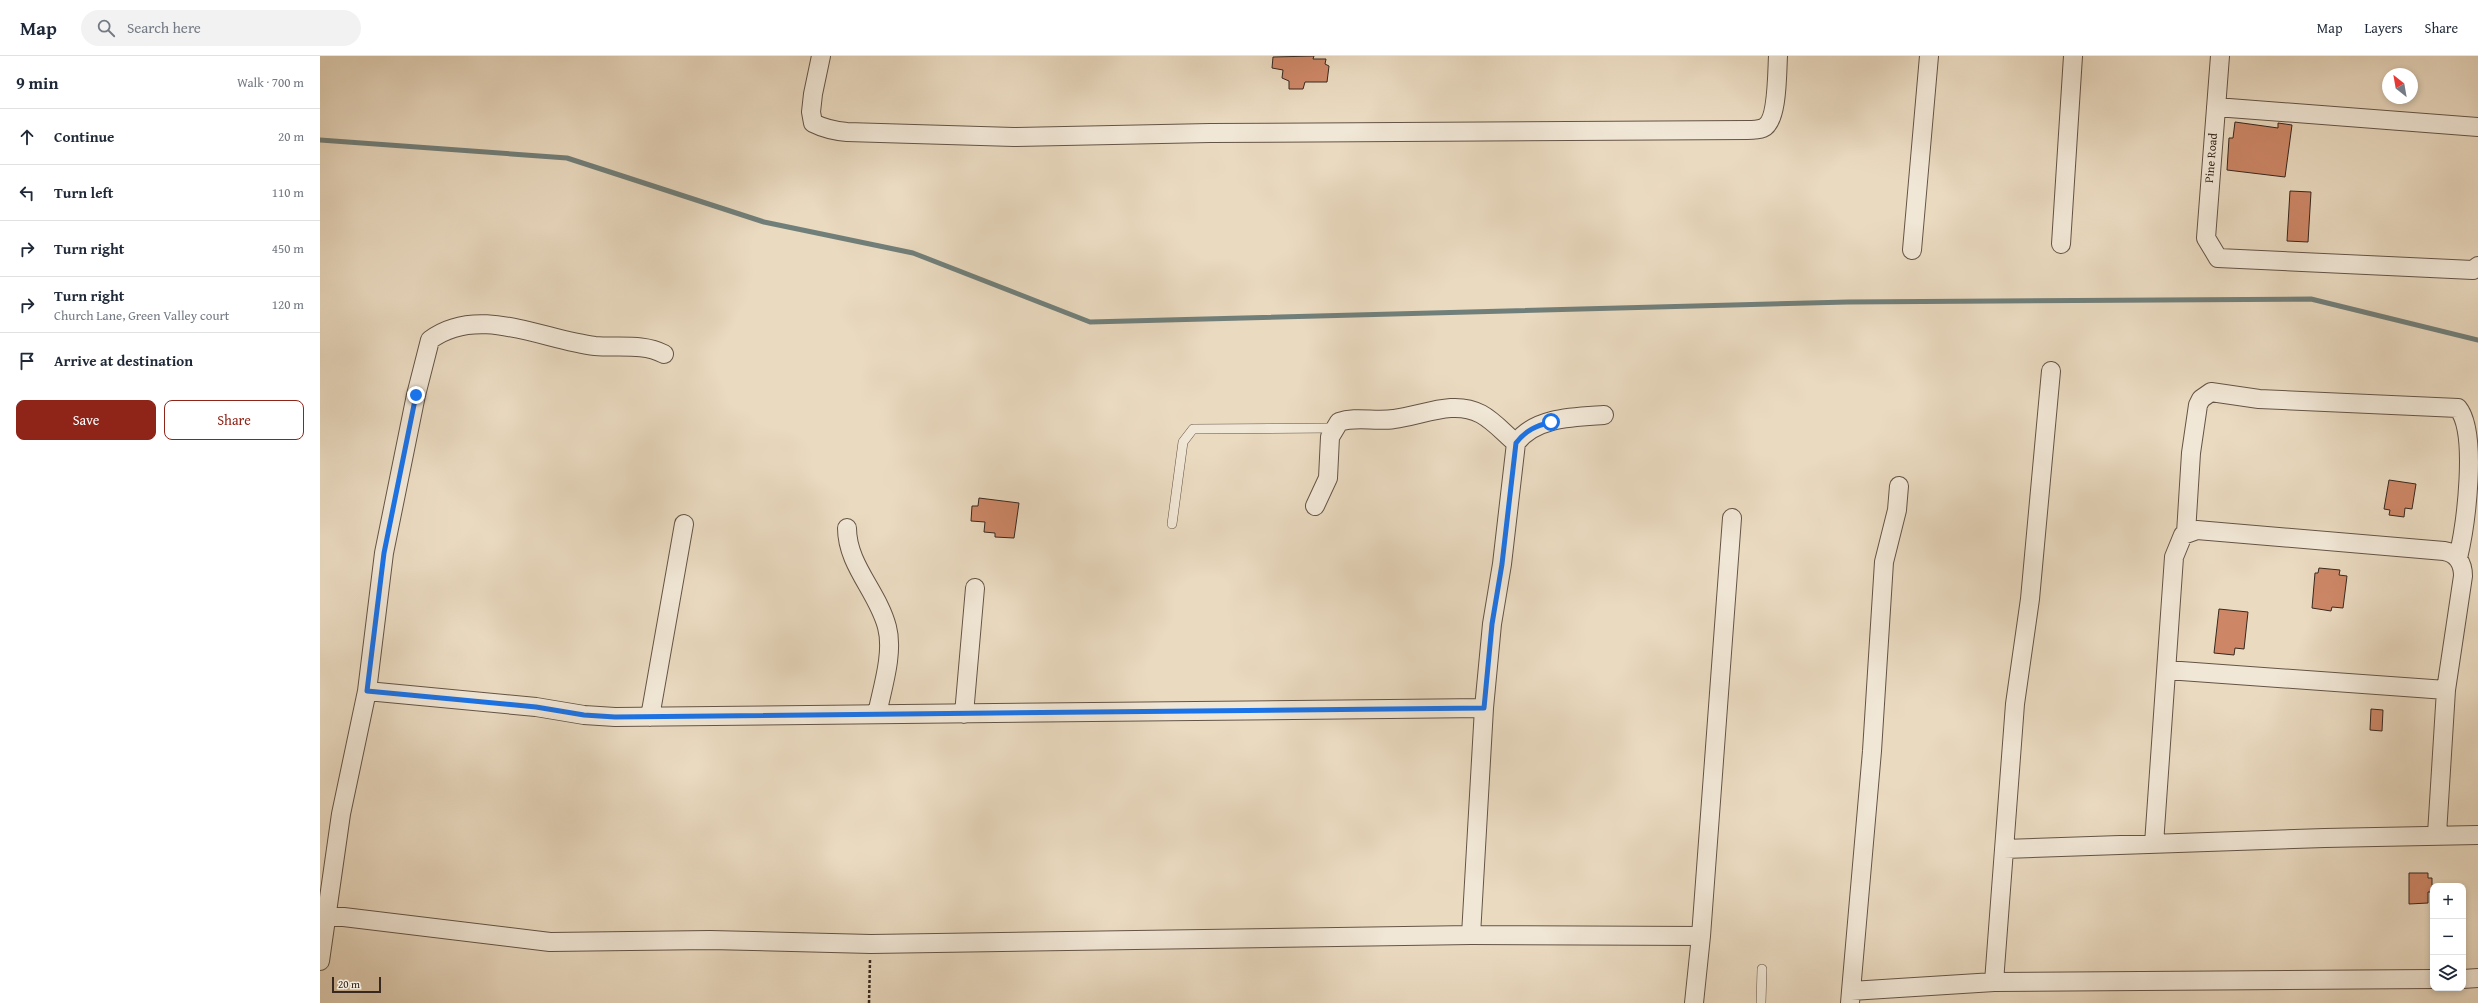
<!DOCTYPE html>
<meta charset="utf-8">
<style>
:root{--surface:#fff;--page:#f2f2f3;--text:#1f2937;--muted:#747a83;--line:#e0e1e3;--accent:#8f2418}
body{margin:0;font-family:"Gentium Book Plus",serif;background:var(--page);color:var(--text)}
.controls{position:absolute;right:12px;bottom:12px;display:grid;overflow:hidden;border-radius:8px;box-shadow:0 2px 6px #0003}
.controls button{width:36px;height:36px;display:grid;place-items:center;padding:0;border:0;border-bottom:1px solid var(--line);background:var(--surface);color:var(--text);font:20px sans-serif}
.compass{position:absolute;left:2062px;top:12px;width:36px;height:36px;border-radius:50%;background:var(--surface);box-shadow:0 2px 6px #0003;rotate:329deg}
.scale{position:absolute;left:12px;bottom:10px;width:49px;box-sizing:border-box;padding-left:4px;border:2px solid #37271e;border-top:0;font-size:11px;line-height:14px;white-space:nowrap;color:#37271e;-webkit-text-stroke:3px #f1e7d6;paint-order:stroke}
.stop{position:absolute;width:12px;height:12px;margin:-9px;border:3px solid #1a73e8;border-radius:50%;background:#fff}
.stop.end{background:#1a73e8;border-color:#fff;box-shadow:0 1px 4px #0008}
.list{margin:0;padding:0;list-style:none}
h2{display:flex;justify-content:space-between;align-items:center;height:52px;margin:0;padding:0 16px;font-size:17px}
h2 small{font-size:13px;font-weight:400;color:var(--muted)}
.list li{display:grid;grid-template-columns:26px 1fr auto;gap:12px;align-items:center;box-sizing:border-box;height:56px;padding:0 16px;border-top:1px solid var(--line)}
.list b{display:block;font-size:15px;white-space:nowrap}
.list p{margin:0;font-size:13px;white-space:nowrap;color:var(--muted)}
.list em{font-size:13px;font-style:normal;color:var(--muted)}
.actions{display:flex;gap:8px;padding:12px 16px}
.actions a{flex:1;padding:9px 0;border:1px solid var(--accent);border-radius:8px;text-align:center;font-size:14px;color:var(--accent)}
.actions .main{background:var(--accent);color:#fff}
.icon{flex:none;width:22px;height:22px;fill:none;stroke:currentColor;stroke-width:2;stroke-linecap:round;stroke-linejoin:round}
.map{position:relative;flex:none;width:2158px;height:947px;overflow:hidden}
header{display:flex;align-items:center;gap:24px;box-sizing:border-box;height:56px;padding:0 20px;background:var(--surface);border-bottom:1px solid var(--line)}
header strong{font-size:19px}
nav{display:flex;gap:22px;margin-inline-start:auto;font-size:14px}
.search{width:280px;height:36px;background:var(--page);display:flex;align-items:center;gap:10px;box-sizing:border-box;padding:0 14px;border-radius:22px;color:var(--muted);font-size:15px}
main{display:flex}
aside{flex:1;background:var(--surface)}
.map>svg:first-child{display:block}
</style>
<header>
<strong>Map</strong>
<div class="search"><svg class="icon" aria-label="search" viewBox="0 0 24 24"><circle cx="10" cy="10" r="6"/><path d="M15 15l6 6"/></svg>Search here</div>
<nav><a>Map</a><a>Layers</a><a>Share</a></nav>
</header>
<main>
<aside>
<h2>9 min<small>Walk · 700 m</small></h2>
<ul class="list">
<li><svg class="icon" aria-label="ahead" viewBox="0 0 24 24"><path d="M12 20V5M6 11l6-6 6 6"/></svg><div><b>Continue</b></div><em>20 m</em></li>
<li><svg class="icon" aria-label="left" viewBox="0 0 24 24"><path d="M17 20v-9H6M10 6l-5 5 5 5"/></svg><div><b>Turn left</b></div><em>110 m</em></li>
<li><svg class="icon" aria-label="right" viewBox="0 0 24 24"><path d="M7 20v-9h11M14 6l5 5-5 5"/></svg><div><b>Turn right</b></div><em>450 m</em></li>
<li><svg class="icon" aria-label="right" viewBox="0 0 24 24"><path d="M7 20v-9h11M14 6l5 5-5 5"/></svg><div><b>Turn right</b><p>Church Lane, Green Valley court</p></div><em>120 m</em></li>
<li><svg class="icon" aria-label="arrive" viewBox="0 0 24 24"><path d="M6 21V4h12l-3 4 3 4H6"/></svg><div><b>Arrive at destination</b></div></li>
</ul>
<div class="actions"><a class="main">Save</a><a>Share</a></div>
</aside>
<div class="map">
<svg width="2158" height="947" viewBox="0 0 2158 947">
<rect width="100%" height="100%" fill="#eadac0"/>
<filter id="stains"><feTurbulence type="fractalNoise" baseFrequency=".005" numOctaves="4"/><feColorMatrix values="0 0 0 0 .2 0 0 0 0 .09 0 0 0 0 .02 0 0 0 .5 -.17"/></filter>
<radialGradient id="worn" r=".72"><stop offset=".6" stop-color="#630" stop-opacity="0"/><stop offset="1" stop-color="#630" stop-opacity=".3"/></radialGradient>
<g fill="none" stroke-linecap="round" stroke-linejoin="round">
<path stroke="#717f7a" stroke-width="5" d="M0 84 247 102 444 166 593 197 770 266 1528 246 1991 243 2158 284"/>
</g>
<path fill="#cd8767" stroke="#37271e" d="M994 0 993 3H1006L1005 8 1009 10 1007 26H985L983 33H969V25L962 22 963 14 952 12 953 1Z
M1915 66 1958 72V67L1972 69 1965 121 1907 114 1909 82H1913Z
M1970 135 1991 136 1988 186 1967 185Z
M2069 424 2096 428 2092 453 2085 452 2084 461 2069 459 2070 454 2064 453Z
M659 442 699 447 694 482 675 481V477L664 476 665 466 651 465 652 450H658Z
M1999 512 2020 514 2019 519 2027 520 2023 552 2012 551 2011 555 1992 552 1995 517H1998Z
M1899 553 1928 556 1924 593 1915 592 1914 599 1894 597Z
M2051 653 2063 654 2062 675 2050 674Z
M2089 817H2108V822H2112V836H2108V847L2089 848Z"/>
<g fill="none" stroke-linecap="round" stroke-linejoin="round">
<defs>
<path id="lane" d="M852 468 863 386 873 373 1013 372
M1441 947 1442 913"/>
<path id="street" d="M501 0 493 38 491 56 493 67C505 73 515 75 527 76L694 81 890 77 1427 74C1432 74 1438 74 1443 72 1458 66 1457 15 1458 0
M1900 0 1886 182 1898 202 2153 214 2158 210
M1896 51 2158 71
M1741 188 1753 0
M1592 194 1609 0
M995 450 1008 422 1010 381 1019 366C1036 360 1055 366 1074 363 1102 360 1133 343 1161 358 1174 365 1185 378 1196 387
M527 472C527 509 558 536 567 571 574 597 562 633 557 658
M1866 477 1871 397 1878 349 1881 343 1891 336 1939 343 2138 352C2158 377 2146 468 2138 502
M1847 614 2126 634
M47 635 216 651 264 659 295 661 1164 652 1151 879
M1164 652 1172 568 1182 508 1196 387C1215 361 1254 361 1284 359
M644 658 655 532
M330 661 364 468
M1834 788 1854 501 1863 479 1877 474 2124 495C2137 497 2143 507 2143 520L2126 634 2117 778
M1684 793 2005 782 2158 779
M7 859 230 886 390 884 551 888 1151 879 1381 880 1374 947
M1381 880 1412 462
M0 905 21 758 47 635 64 497 96 339 110 284C158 248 223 284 275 290 298 292 323 287 344 298
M2143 923 2158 922
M1674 926 2113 923
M1531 935 1552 695 1564 506 1577 454 1579 430
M1530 947 1531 935 1674 926 1695 648 1710 543 1731 315"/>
</defs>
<use href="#lane" stroke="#645446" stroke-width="10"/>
<use href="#street" stroke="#645446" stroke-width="20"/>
<path stroke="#37271e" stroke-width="2.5" stroke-dasharray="3 2" stroke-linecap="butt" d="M549 947 550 904"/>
<use href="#lane" stroke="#f1e7d6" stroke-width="9"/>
<use href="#street" stroke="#f1e7d6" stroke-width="18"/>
</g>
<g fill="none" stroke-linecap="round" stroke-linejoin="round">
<path stroke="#1a73e8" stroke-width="5" d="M96 339 64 497 47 635 216 651 264 659 295 661 1164 652 1172 568 1182 508 1196 387C1206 374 1216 370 1231 366"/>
</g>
<g text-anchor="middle" stroke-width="3" stroke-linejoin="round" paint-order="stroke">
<g font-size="12" fill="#37271e" stroke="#f1e7d6">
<text transform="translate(1891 102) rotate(-85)" y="4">Pine Road</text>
</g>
</g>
<rect width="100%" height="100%" filter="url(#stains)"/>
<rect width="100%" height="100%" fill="url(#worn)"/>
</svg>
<div class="controls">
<button>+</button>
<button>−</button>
<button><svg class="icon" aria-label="layers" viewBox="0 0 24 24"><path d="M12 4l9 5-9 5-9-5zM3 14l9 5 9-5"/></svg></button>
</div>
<svg class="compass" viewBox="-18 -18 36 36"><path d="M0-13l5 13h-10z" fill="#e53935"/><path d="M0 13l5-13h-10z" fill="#747a83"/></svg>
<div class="scale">20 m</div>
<div class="stop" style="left:1231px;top:366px"></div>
<div class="stop end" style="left:96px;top:339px"></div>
</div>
</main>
